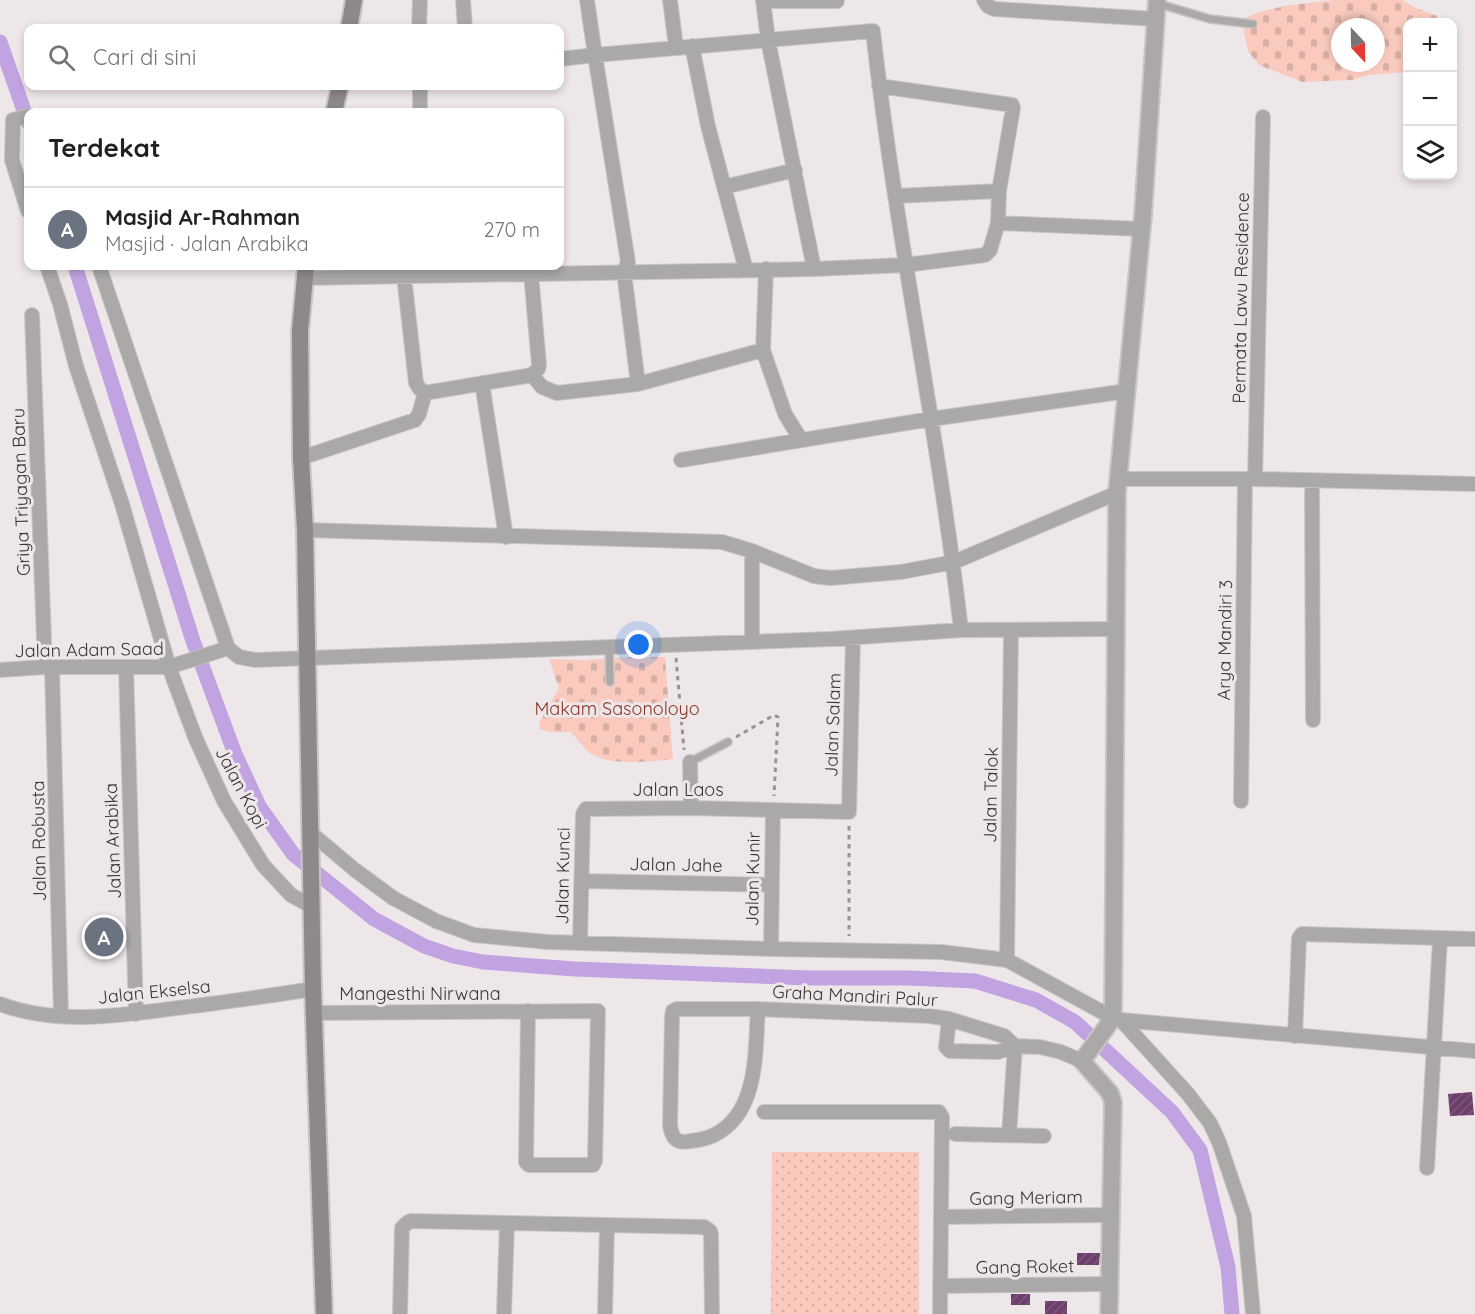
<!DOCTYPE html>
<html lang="id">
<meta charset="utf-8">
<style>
:root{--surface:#fff;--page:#f2f2f2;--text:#202124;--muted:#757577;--line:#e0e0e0;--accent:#0b8043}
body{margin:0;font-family:Quicksand,sans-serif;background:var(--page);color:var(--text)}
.controls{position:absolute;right:18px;top:18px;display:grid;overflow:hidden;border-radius:12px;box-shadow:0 3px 9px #0003}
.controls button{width:54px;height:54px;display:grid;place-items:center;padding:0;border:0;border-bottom:2px solid var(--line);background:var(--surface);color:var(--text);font:30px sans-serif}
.compass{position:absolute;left:1331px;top:18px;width:54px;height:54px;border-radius:50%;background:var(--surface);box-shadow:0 3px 9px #0003;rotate:158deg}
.you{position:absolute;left:639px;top:645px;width:21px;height:21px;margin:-15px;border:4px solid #fff;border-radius:50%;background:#1a73e8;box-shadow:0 0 0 9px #1a73e833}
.badge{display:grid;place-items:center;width:39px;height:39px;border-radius:50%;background:var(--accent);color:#fff;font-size:20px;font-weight:700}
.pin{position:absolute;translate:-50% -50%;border:3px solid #fff;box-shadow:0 2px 6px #0006}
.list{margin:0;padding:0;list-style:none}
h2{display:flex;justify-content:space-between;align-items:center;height:78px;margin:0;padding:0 24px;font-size:26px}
h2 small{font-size:20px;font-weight:400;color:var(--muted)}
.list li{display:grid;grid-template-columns:39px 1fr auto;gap:18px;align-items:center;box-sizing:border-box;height:84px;padding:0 24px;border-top:2px solid var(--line)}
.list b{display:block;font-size:22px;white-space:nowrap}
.list p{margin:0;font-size:20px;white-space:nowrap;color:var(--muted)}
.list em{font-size:20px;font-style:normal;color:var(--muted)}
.icon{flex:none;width:33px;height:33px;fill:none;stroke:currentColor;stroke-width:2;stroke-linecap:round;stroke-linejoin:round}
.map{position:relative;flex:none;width:1475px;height:1314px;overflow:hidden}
.search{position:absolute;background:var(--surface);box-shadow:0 3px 9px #0003;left:24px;top:24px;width:540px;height:66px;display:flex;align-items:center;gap:15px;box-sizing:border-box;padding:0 21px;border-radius:12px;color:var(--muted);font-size:22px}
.panel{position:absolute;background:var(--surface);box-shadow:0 3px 9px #0003;left:24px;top:108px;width:540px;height:162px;border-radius:12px}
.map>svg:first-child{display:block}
</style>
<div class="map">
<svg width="1475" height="1314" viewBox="0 0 1475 1314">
<defs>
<pattern id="grass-dots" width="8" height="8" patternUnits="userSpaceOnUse" patternTransform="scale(1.5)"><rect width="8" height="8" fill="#facabf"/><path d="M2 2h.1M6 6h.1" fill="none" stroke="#d7aea5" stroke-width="1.8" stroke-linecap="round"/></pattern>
<pattern id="cemetery-stones" width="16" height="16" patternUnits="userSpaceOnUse" patternTransform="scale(1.5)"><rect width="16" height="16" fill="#facabf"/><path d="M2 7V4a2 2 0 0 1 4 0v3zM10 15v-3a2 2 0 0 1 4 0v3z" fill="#d7aea5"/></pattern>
<pattern id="building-hatch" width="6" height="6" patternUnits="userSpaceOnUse" patternTransform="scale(1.5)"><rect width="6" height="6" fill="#6d406c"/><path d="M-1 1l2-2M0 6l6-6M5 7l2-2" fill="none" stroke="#7e5a7d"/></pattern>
</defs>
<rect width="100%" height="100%" fill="#eee7ea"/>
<path fill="url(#grass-dots)" d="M772 1152H919V1314H771Z"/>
<path fill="url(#cemetery-stones)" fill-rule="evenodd" d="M1336 0H1402L1416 8 1437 16 1435 22H1408L1407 72 1369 75 1352 80 1302 82 1259 65 1248 51 1244 33 1247 17C1274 5 1307 3 1336 0ZM1340 27H1376V63H1340Z
M633 657H665L673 759C653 762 605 766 590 753 583 747 577 739 571 732H551L539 729 540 721 559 688 549 659 584 660Z"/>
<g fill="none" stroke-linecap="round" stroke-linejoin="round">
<path stroke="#c0a3e0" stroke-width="15" d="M0 42 28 122
M75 266 193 641 235 754 259 806 293 854 374 919 424 946 453 956 483 962 575 969 808 978H909L975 981 1036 1000 1075 1022 1172 1112 1200 1150 1228 1267 1232 1314"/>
</g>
<path fill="url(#building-hatch)" d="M1472 1092 1474 1115 1450 1116 1448 1094Z
M1077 1253H1100L1099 1265H1077Z
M1011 1294H1030V1305H1011Z
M1045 1301H1067V1314H1045Z"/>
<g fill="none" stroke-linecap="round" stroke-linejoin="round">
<defs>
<path id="service" d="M1156 3 1210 19 1253 24
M609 648 610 682
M690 762 728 742"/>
<path id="minor" d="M463 0 465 28
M670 0 676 47
M763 0 768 40 814 269
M984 0 988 6 994 9 1155 19
M763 1H837
M419 28 420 0
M692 46 708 126 746 270
M560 59 595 55 587 0
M420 86V112
M879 86 1012 105 1013 108 999 191 998 223
M28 116 13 120 12 160 28 211
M724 187 795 170
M896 196 999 191
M47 266 60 304 76 366 122 504 169 667 195 737 224 801 263 865 291 895 311 906
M99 266 228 648
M766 269 763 350 785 414 801 440
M404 276 416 383 419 388 425 393 532 375 538 369 539 365 531 273
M304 278 814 269 905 265 985 255 990 250 998 223 1141 229
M32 315 45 667
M532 375 542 387 557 393 638 384 763 350
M482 383 506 537
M638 384 624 272 628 262 595 55 873 31C895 231 938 429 961 630
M301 458 415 420 419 414 425 393
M681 460 931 419 1127 391
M1120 479H1255L1475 484
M1255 479 1263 117
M1312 481 1313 720
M305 530 722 542 752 551 814 576 830 578 901 572 954 562 1117 493
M752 551V641
M52 667 61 1015
M126 667 136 1014
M0 670 45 667H169L228 648 239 657 255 660 831 639 961 630 1115 629
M690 762 691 808
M1241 801 1245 479
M311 833 355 870 393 898 436 921 474 935 548 942 771 949 941 952 1007 960 1113 1018 1121 1020 1475 1051
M582 881 770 885
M580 942 583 814 586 809 691 808 849 812 853 638
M771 949 773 810
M1007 960 1011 630
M0 1004C55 1025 119 1016 177 1008 222 1003 267 996 313 989
M758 1009C755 1051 759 1113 714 1135 707 1139 699 1140 691 1141 677 1144 672 1139 670 1125L672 1017 673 1011 677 1009H758L930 1016 949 1019 1004 1036 1015 1046 1040 1047 1061 1052 1082 1061
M313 1013 598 1011 595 1161 593 1165H529L526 1162 528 1011
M949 1019 946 1047 950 1051 998 1052 1015 1046 1009 1135
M1121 1020 1188 1094 1210 1123 1219 1142 1244 1216 1253 1314
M1295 1036 1299 938 1302 934 1475 939
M764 1112H939L942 1117 940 1314
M955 1134 1044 1136
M1427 1168 1440 939
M941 1217 1110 1215
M940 1286 1110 1284
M400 1314 402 1228 407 1223 411 1221 704 1227 710 1231 711 1235 712 1314
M504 1314 507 1223
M605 1314 607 1226"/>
<path id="tertiary" d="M1109 1314 1113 1102 1110 1093 1082 1061 1113 1018 1117 493 1143 215 1157 0"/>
<path id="secondary" d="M349 28 354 0
M334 112 340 86
M306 266 300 331 301 458 305 530 313 989 324 1314"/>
</defs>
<use href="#service" stroke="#cac4c6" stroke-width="10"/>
<use href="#minor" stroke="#cac4c6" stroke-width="16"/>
<use href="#tertiary" stroke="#cac4c6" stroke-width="20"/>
<use href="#secondary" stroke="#cac4c6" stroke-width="20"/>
<path stroke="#979294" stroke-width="3" stroke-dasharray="4.5 4.5" stroke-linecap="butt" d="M676 658 684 750
M736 737 774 715 778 717 774 796
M849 826V936"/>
<use href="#service" stroke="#aba8a8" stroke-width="7"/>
<use href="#minor" stroke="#aba8a8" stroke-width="14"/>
<use href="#tertiary" stroke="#aba8a8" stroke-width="16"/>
<use href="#secondary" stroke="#8d8989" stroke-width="16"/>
</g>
<g text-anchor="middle" stroke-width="6" stroke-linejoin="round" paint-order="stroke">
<g font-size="18" fill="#393637" stroke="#eee7ea">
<text transform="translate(1241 298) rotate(-89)" y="6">Permata Lawu Residence</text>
<text transform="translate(21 492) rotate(-92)" y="6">Griya Triyagan Baru</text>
<text transform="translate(1225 640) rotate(-89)" y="6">Arya Mandiri 3</text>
<text transform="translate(89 650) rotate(-1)" y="6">Jalan Adam Saad</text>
<text transform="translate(833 725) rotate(-88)" y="6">Jalan Salam</text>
<text transform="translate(241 788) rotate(62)" y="6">Jalan Kopi</text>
<text x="678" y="796">Jalan Laos</text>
<text transform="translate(991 795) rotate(-89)" y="6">Jalan Talok</text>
<text transform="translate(39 841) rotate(-91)" y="6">Jalan Robusta</text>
<text transform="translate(113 841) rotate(-92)" y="6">Jalan Arabika</text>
<text transform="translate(676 865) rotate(1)" y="6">Jalan Jahe</text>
<text transform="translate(563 876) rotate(-89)" y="6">Jalan Kunci</text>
<text transform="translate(753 879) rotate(-89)" y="6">Jalan Kunir</text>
<text transform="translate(154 992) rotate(-6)" y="6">Jalan Ekselsa</text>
<text x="420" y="1000">Mangesthi Nirwana</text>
<text transform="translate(855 996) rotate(3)" y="6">Graha Mandiri Palur</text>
<text transform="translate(1026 1198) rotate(-1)" y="6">Gang Meriam</text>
<text transform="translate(1025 1267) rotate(-1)" y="6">Gang Roket</text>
</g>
<g font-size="18" fill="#893424" stroke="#eee7ea">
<text x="617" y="715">Makam Sasonoloyo</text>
</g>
</g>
</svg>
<div class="controls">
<button>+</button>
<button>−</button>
<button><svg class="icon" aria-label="layers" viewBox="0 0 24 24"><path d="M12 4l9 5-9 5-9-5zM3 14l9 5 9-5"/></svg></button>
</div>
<svg class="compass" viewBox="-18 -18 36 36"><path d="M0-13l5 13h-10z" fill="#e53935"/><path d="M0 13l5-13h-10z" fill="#757577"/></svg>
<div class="you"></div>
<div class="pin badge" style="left:104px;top:937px;background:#6b7280">A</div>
<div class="search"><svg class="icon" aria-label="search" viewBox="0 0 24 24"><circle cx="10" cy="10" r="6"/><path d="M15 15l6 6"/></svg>Cari di sini</div>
<section class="panel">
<h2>Terdekat<small></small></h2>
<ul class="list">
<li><span class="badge" style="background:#6b7280">A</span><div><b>Masjid Ar-Rahman</b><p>Masjid · Jalan Arabika</p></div><em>270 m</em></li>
</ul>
</section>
</div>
